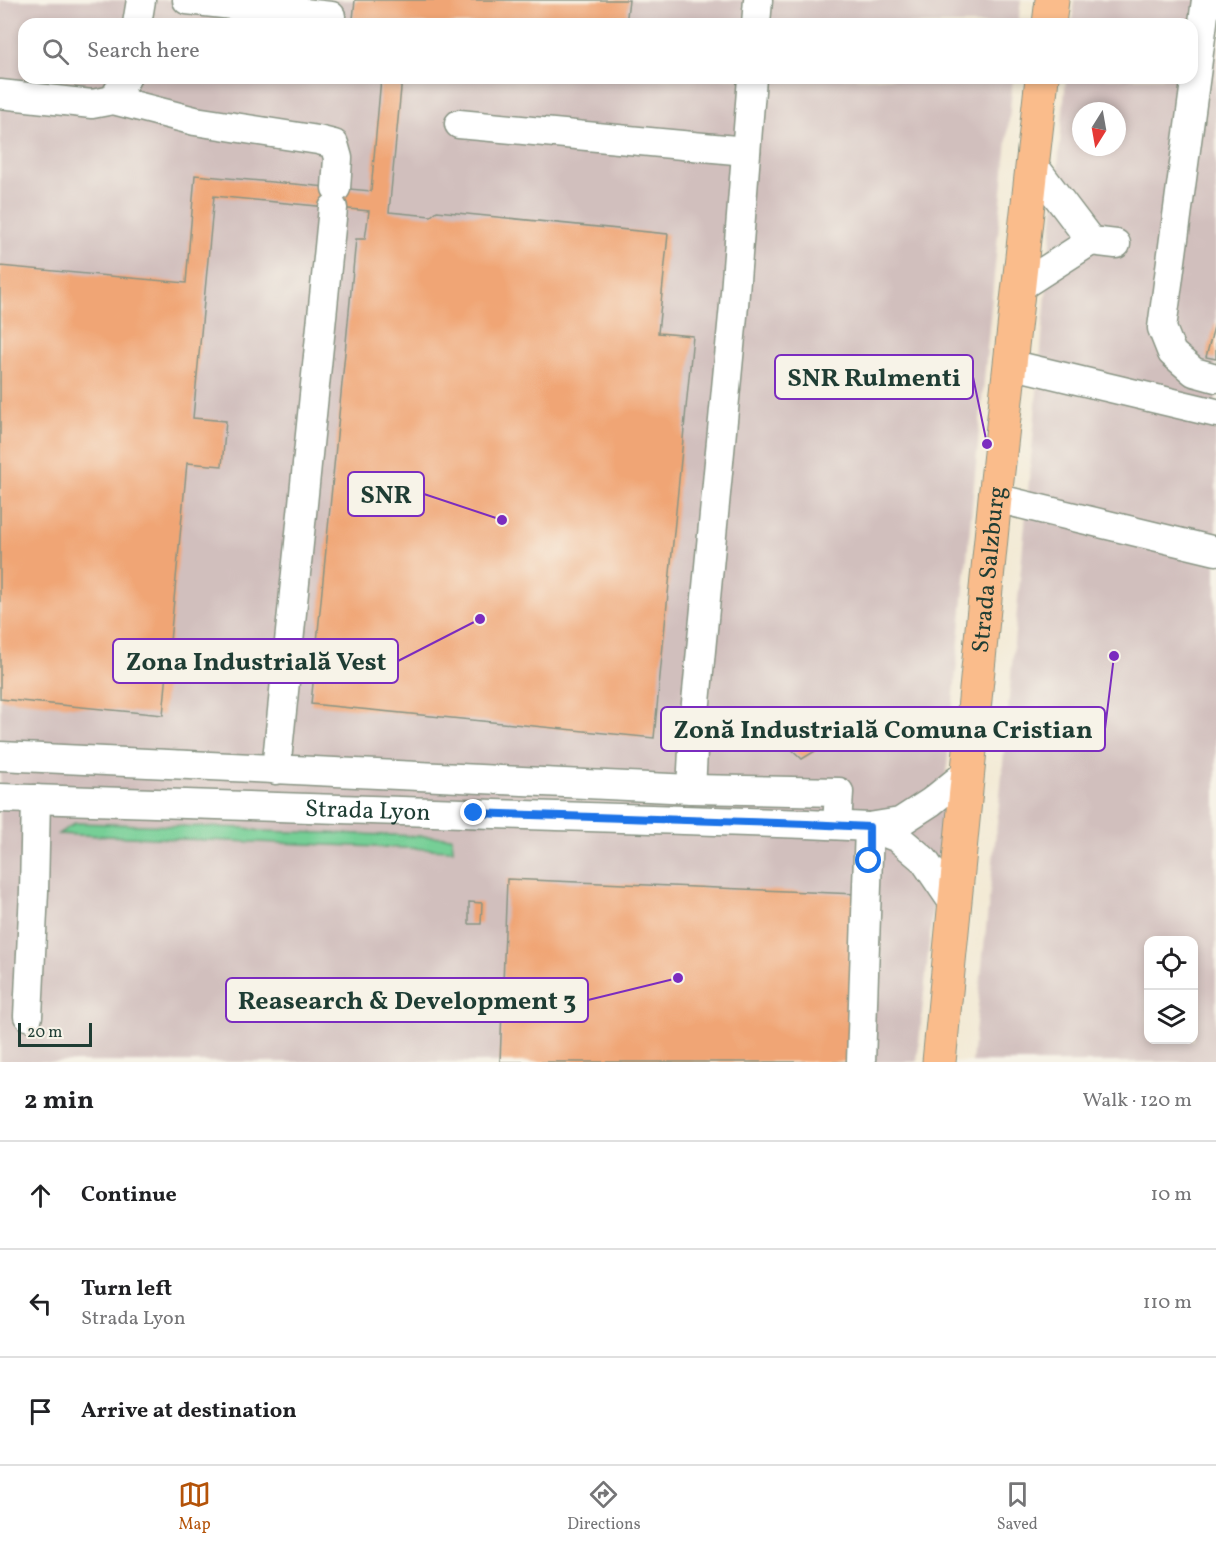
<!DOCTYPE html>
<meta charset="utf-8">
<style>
:root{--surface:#fff;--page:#f2f2f2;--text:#202124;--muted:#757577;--line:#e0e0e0;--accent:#b45309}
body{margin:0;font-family:Vollkorn,serif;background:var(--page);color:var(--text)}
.controls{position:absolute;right:18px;bottom:18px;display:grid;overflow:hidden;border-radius:12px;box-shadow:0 3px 9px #0003}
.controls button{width:54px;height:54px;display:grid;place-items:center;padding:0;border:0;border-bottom:2px solid var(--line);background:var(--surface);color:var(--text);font:30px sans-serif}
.compass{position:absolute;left:1072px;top:102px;width:54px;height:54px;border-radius:50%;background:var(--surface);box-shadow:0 3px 9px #0003;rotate:191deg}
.scale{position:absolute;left:18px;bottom:15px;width:74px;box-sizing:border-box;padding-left:6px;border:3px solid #1f3d34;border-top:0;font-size:16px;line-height:21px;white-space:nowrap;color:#1f3d34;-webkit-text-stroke:4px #f7f3e8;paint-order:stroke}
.stop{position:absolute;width:18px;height:18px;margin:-14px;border:4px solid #1a73e8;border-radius:50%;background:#fff}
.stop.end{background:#1a73e8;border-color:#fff;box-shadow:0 2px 6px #0008}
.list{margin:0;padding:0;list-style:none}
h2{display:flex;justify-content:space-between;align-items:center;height:78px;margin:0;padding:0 24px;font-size:26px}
h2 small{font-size:20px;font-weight:400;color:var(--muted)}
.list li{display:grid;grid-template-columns:39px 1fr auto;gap:18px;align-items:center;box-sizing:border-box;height:108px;padding:0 24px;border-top:2px solid var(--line)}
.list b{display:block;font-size:22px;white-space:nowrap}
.list p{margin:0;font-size:20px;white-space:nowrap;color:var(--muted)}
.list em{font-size:20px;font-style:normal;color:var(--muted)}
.icon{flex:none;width:33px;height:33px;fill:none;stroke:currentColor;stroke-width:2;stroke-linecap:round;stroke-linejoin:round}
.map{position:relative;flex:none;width:1216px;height:1062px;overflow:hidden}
.search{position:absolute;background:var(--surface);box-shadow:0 3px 9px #0003;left:18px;right:18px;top:18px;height:66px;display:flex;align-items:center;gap:15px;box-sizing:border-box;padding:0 21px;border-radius:18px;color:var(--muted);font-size:22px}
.sheet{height:402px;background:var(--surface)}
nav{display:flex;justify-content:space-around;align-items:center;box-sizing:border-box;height:84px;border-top:2px solid var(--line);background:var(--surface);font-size:16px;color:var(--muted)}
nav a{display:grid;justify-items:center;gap:3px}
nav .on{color:var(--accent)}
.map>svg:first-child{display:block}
</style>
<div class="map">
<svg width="1216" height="1062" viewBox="0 0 1216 1062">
<rect width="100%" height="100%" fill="#f7f3e8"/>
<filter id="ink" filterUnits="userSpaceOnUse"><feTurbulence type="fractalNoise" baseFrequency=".0167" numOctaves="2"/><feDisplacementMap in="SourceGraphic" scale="12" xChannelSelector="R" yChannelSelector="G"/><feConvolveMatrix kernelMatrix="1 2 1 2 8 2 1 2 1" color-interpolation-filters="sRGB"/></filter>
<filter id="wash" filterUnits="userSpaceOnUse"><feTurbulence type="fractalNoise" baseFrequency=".008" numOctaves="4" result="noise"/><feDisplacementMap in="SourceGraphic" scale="24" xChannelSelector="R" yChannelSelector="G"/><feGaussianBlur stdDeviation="1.35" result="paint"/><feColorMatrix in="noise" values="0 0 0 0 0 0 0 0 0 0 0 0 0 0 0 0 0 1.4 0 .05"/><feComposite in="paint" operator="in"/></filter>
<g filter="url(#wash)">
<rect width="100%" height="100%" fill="#f3ead5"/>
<path fill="#d1bfbd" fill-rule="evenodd" d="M0 0H1021L1018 24H24V78H1013L942 818 917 1062H0Z
M1074 0H1216V1062H972L1001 785 1066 78H1192V24H1072ZM1081 111H1117V147H1081ZM1148 940H1194V1040H1148Z"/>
<path fill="#76cf96" stroke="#4a8665" stroke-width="1.5" d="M75 823 246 828 259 831 452 837 453 850 58 834Z"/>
<g id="blocks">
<path fill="#f0a575" d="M355 0H629L626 24H402L353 19Z
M381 78H402L389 212 431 216 437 211 668 234 658 333 693 336 654 738 311 704 356 239H365L369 211 214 196 193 418 226 421 222 466 187 463 163 715 0 699V266L186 283 195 175 371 191Z
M1215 323H1216V359L1206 357Z
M807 713 824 725 825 745 802 759 787 745 777 744 779 722 788 723Z
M507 879 857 894 850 1062H500Z
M469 902 482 903 481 924H469Z"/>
</g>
</g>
<g filter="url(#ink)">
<use href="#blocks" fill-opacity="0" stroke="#899484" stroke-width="1.5"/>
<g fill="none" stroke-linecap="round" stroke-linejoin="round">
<defs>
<g id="minor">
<path d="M187 0 331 16"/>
<path d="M1206 0 1162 328 1172 353 1194 372 1216 378"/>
<path d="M137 24 141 0"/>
<path d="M756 24 758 0"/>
<path d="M0 94 92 104 113 100 126 78"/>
<path d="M113 100 195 121 318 140 334 144 338 158 336 188"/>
<path d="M459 124 746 151"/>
<path d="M1091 241 1116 244"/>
<path d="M1018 288 1091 241 1032 163"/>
<path d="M1010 364 1216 413"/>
<path d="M995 498 1216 551"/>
<path d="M0 756 691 789 839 792 837 825"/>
<path d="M276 770 333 208"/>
<path d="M691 789 695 713 734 305 752 78"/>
<path id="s1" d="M0 798 807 824 869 827 898 838 924 860 954 904"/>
<path d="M869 827 900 822 931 802 968 772"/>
<path d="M28 1016 34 891 36 799"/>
<path d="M861 1062 869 827"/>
</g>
<g id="major">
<path d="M1049 24 1052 0"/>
<path id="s2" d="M939 1062 995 498 1042 78"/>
</g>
</defs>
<use href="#minor" stroke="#899484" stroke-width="31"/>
<use href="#major" stroke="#899484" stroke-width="35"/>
<use href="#minor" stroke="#fff" stroke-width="28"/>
<use href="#major" stroke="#fabc8b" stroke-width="33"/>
</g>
</g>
<g fill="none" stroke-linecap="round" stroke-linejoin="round" filter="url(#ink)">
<path stroke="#1a73e8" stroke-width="8" d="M474 813 807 824 869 827V861"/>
</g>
<g text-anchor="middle" stroke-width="6" stroke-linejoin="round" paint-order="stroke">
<g font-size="24" fill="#1f3d34" stroke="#f7f3e8">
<text dy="8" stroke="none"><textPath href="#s2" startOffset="495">Strada Salzburg</textPath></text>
<text dy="8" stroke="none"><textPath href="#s1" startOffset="368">Strada Lyon</textPath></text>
</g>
</g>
<path fill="none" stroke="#7b2cbf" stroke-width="2" d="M987 444L973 377M502 520L424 494M480 619L398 661M1114 656L1105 729M678 978L588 1000"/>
<g fill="#7b2cbf" stroke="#f7f3e8" stroke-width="2">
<circle cx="987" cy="444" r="6"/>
<circle cx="502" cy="520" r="6"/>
<circle cx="480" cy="619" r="6"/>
<circle cx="1114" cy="656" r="6"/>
<circle cx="678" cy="978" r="6"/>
</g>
<g fill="#f7f3e8" stroke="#7b2cbf" stroke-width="2">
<rect x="775" y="355" width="198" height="44" rx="6"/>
<rect x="348" y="472" width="76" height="44" rx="6"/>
<rect x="113" y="639" width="285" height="44" rx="6"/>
<rect x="661" y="707" width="444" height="44" rx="6"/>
<rect x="226" y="978" width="362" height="44" rx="6"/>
</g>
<g font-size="26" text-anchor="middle" font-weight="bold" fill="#1f3d34">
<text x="874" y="386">SNR Rulmenti</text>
<text x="386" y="503">SNR</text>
<text x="256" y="670">Zona Industrială Vest</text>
<text x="883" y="738">Zonă Industrială Comuna Cristian</text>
<text x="407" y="1009">Reasearch &amp; Development 3</text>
</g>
</svg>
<div class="controls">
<button><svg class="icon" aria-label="locate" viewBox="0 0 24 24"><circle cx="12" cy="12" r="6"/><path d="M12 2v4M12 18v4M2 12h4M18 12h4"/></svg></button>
<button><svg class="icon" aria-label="layers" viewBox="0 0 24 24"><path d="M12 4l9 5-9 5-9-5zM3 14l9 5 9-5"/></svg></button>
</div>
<svg class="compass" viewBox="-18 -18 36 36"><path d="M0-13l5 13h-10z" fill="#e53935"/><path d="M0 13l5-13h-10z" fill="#757577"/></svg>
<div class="scale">20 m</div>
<div class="stop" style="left:869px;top:861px"></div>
<div class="stop end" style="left:474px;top:813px"></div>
<div class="search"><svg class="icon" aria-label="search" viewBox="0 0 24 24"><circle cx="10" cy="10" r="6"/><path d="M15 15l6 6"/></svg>Search here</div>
</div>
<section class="sheet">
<h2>2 min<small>Walk · 120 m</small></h2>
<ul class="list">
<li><svg class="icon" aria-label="ahead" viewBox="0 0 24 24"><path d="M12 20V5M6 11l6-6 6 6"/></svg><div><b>Continue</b></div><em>10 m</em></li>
<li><svg class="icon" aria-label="left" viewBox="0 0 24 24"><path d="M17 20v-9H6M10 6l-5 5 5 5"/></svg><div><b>Turn left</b><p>Strada Lyon</p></div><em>110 m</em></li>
<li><svg class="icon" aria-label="arrive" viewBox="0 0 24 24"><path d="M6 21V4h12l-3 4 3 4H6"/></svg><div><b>Arrive at destination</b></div></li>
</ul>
</section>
<nav>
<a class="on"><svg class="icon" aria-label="map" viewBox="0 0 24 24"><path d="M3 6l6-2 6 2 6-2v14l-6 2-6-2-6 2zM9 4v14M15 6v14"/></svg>Map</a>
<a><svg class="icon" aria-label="directions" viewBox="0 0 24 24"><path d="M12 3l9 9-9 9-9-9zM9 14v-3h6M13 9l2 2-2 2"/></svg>Directions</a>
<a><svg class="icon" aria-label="saved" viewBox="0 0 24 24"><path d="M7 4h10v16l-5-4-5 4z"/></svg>Saved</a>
</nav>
